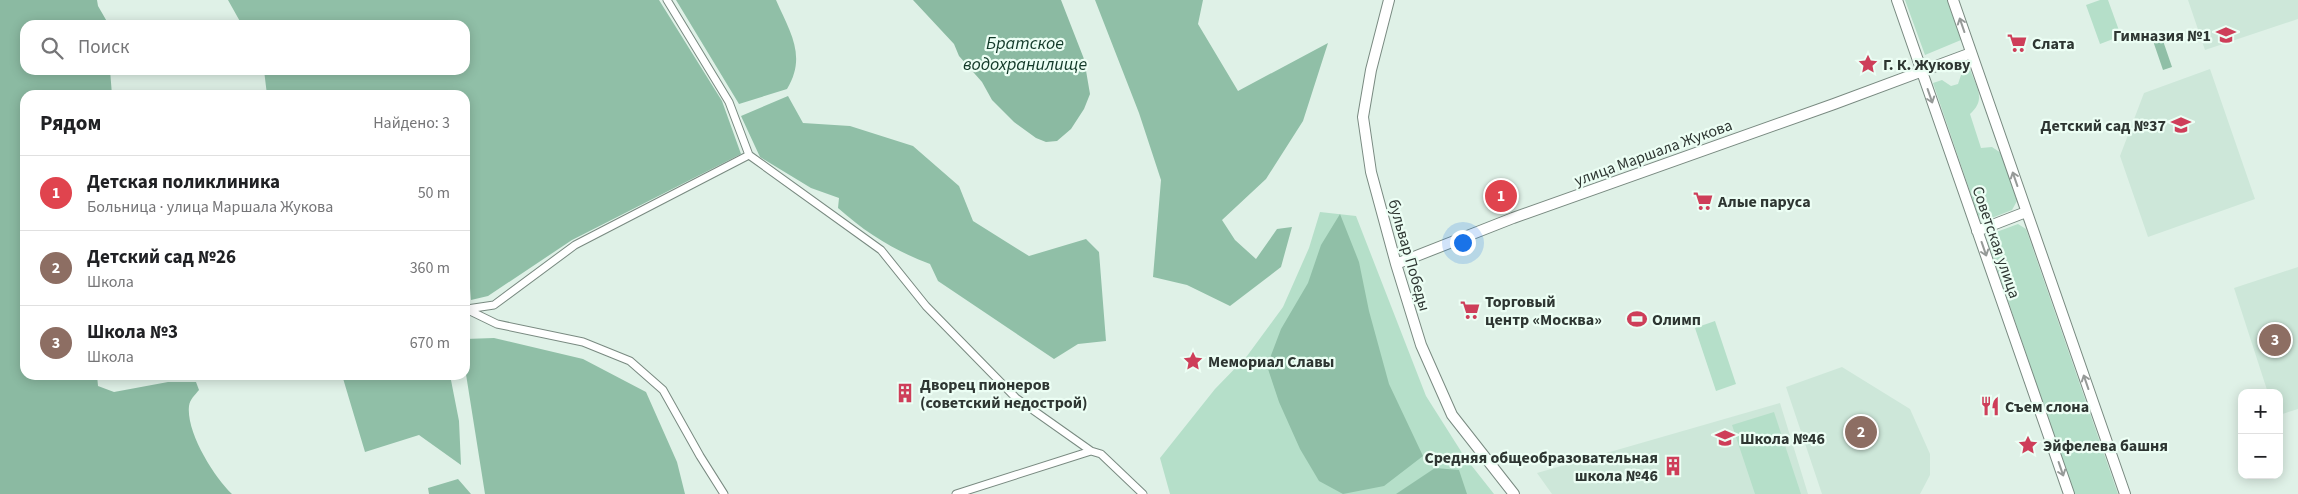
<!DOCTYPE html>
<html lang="ru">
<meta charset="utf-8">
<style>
:root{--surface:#fff;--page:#f2f2f2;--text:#202124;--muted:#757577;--line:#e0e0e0;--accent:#d93025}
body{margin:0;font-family:"Source Sans 3",sans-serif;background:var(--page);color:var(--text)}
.controls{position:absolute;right:15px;bottom:15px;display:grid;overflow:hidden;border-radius:10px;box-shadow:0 2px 12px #0003}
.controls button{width:45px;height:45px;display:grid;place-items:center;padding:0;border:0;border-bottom:1px solid var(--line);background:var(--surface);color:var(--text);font:25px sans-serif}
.you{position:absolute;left:1462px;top:242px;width:18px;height:18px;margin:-12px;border:4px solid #fff;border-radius:50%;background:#1a73e8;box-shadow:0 0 0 8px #1a73e833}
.badge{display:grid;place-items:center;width:32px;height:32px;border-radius:50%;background:var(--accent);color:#fff;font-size:16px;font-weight:700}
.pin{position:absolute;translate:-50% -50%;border:2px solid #fff;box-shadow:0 1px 5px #0006}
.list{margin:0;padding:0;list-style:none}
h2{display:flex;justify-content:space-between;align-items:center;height:65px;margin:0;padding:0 20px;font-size:21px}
h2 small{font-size:16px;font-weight:400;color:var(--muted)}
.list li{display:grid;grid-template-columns:32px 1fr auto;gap:15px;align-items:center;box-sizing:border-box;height:75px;padding:0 20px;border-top:1px solid var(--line)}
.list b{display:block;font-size:19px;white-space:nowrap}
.list p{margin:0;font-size:16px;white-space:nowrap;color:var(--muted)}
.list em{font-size:16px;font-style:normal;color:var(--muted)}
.icon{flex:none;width:28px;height:28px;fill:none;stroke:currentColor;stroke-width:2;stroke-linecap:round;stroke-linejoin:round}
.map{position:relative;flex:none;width:2298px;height:494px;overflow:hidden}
.search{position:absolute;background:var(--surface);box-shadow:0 2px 12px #0003;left:20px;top:20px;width:450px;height:55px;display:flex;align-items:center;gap:12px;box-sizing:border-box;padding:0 18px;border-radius:15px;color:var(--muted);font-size:19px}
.panel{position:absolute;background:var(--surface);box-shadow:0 2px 12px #0003;left:20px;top:90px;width:450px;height:290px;border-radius:15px}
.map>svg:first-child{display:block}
</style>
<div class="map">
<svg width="2298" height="494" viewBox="0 0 2298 494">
<rect width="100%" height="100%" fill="#dff1e7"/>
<path fill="#cde7d9" d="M2188 0H2298V19L2205 50Z
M2210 69 2255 199 2148 237 2120 156 2144 93Z
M2298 267V409L2279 415V393H2268L2234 288Z
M1842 367 1910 409 1930 454V475L1920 494H1822L1786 387Z
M1780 403 1808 494H1552L1537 473Z"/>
<path fill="#b5dfc9" d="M1905 0H1947L1961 40 1925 55Z
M2100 0H2108L2121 36 2100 44 2086 5Z
M1970 69C1976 87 1987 99 1970 114L1981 148 1992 147 2001 153 2017 201 2012 210 1984 221 1979 218 1933 83 1942 80 1951 86 1958 84 1961 75Z
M1320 212 1356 216 1426 396 1464 456 1494 494H1170L1160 458 1215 389 1247 356 1283 307 1309 248Z
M2018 224 2026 229 2118 494H2074L1988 242 1991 234Z
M1715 321 1736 384 1716 391 1695 328Z
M1774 412 1801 494H1755L1732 425Z"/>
<path fill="#90bfa7" d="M228 0H659L722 101 741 154 572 240 488 296 471 300 470 288 465 283V95H267L264 70H465V25H242Z
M676 0H776C790 32 807 56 787 89L739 104Z
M1095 0H1203L1198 24 1238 91 1328 43 1303 121 1266 179 1222 220 1235 240 1256 259 1277 229 1292 227 1281 267 1230 306 1187 285 1153 277 1161 180 1139 113Z
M2160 32 2172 67 2163 70 2151 35Z
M788 96 803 123 850 126 913 146 959 186 973 221 1029 256 1086 239 1099 252 1106 341 1078 344 1054 359 938 281 930 264C895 251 866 233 838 208L839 198 811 188 760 157 741 116Z
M1340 214 1359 262 1369 311 1389 384 1423 456 1384 486 1343 494 1319 481 1300 449 1279 402 1267 366 1281 329 1308 283 1321 245Z
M494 338 583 359 646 392 677 462 685 494H485L465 368V339Z
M342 375H450L459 421 461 465 419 435 365 452Z
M1435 468 1459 470 1467 494H1396Z
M458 479 471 494H429L428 488Z"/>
<path fill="#8bbaa2" d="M0 0H97L98 6 109 25H25V70H110L112 95H25V375H97L98 386 114 392 168 382H196L199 390C195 395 190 399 189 406 186 432 214 477 232 494H0Z
M913 0H1061L1084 59 1090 94 1084 109 1071 129 1057 141 1046 142 1036 138 1014 122 992 100 982 82 959 56 954 44Z"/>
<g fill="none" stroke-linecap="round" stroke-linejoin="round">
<defs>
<path id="street" d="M667 0 729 102 749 155 881 250 926 306 1016 398 1091 451 1101 454 1143 494
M466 309 497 324 583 342 630 361 663 390 700 456 724 494
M467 309 494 305 575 245 749 155
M956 494 1091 451"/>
<path id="secondary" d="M1389 0 1371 70 1363 117 1371 172 1396 264 1421 345 1452 415 1514 494
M1897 0 2069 494
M1953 0 2125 494
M1977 231 2026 212
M1396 264 1513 218 1834 104 1971 53"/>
</defs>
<use href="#street" stroke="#798a81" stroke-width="9"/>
<use href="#secondary" stroke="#798a81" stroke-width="12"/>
<use href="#street" stroke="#fff" stroke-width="7"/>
<use href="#secondary" stroke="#fff" stroke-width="10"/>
</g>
<defs><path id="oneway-shaft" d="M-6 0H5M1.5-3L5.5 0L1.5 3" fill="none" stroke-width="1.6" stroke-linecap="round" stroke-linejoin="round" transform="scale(1.25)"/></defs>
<g stroke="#969a98">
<use href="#oneway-shaft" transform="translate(1962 25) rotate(-109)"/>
<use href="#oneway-shaft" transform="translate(1930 96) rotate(71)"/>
<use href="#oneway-shaft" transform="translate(2015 179) rotate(-109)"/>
<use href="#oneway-shaft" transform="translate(1984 249) rotate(71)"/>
<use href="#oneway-shaft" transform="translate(2086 382) rotate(-109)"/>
<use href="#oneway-shaft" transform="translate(2061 469) rotate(71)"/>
</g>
<defs>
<symbol id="school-bare" viewBox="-9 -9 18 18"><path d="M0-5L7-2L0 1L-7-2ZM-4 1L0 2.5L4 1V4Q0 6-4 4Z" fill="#ce3e59" stroke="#ecfef4" stroke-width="2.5" paint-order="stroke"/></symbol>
<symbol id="supermarket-bare" viewBox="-9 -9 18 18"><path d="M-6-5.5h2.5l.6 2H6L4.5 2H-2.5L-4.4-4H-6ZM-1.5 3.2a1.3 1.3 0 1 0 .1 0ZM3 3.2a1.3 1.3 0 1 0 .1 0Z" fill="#ce3e59" stroke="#ecfef4" stroke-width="2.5" paint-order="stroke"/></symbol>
<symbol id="sight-bare" viewBox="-9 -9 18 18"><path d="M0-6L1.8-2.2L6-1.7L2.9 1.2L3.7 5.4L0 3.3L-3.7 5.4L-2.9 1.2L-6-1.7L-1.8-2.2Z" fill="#ce3e59" stroke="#ecfef4" stroke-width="2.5" paint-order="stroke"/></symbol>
<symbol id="stadium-bare" viewBox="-9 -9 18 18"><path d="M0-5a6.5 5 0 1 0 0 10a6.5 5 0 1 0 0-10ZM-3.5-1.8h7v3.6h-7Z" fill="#ce3e59" stroke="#ecfef4" stroke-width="2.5" paint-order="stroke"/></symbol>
<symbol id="building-bare" viewBox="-9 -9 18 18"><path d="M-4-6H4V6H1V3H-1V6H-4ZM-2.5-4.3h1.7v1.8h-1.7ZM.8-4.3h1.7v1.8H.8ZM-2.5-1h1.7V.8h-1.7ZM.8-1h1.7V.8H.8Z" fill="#ce3e59" stroke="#ecfef4" stroke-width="2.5" paint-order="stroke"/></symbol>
<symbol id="restaurant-bare" viewBox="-9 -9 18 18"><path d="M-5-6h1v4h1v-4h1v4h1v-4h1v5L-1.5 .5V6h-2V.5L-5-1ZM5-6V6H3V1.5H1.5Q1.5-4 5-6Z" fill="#ce3e59" stroke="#ecfef4" stroke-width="2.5" paint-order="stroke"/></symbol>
</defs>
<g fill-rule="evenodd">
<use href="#school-bare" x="2212" y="21" width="28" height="28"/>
<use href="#supermarket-bare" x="2003" y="29" width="28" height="28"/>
<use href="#sight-bare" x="1854" y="50" width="28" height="28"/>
<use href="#school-bare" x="2167" y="111" width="28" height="28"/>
<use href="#supermarket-bare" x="1689" y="187" width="28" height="28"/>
<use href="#supermarket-bare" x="1456" y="296" width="28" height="28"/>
<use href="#stadium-bare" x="1623" y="305" width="28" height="28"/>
<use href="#sight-bare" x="1179" y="347" width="28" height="28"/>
<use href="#building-bare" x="891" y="379" width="28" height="28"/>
<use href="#restaurant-bare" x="1976" y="392" width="28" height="28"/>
<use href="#school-bare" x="1711" y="424" width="28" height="28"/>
<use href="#sight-bare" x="2014" y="431" width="28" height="28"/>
<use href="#building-bare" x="1659" y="452" width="28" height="28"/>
</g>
<g text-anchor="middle" stroke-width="4.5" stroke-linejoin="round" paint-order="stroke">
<g font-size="16" font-weight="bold" fill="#2e3632" stroke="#ecfef4" text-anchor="start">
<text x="2211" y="41" text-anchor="end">Гимназия №1</text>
<text x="2032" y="49">Слата</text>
<text x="1883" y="70">Г. К. Жукову</text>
<text x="2166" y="131" text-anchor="end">Детский сад №37</text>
<text x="1718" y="207">Алые паруса</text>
<text x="1485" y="307">Торговый<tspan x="1485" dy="18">центр «Москва»</tspan></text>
<text x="1652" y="325">Олимп</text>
<text x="1208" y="367">Мемориал Славы</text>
<text x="920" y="390">Дворец пионеров<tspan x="920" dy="18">(советский недострой)</tspan></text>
<text x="2005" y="412">Съем слона</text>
<text x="1740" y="444">Школа №46</text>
<text x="2043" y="451">Эйфелева башня</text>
<text x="1658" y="463" text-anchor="end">Средняя общеобразовательная<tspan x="1658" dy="18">школа №46</tspan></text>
</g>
<g font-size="16" fill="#2e3632" stroke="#ecfef4">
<text transform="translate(1653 152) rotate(-20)" y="6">улица Маршала Жукова</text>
<text transform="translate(1997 242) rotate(71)" y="6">Советская улица</text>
<text transform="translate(1410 255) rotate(74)" y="6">бульвар Победы</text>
</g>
<g font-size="18" font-style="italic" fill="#123928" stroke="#ecfef4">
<text x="1025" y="49">Братское<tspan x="1025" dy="21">водохранилище</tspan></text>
</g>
</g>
</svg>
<div class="controls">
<button>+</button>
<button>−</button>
</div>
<div class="you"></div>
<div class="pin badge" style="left:1501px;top:196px;background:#e0444e">1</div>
<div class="pin badge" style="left:1861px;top:432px;background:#8d6e63">2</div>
<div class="pin badge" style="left:2275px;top:340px;background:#8d6e63">3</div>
<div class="search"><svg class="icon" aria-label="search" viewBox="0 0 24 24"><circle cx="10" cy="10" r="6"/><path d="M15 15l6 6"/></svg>Поиск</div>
<section class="panel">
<h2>Рядом<small>Найдено: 3</small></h2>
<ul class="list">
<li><span class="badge" style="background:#e0444e">1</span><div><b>Детская поликлиника</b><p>Больница · улица Маршала Жукова</p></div><em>50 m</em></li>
<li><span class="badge" style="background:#8d6e63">2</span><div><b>Детский сад №26</b><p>Школа</p></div><em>360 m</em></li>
<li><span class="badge" style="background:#8d6e63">3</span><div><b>Школа №3</b><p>Школа</p></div><em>670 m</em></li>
</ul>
</section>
</div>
